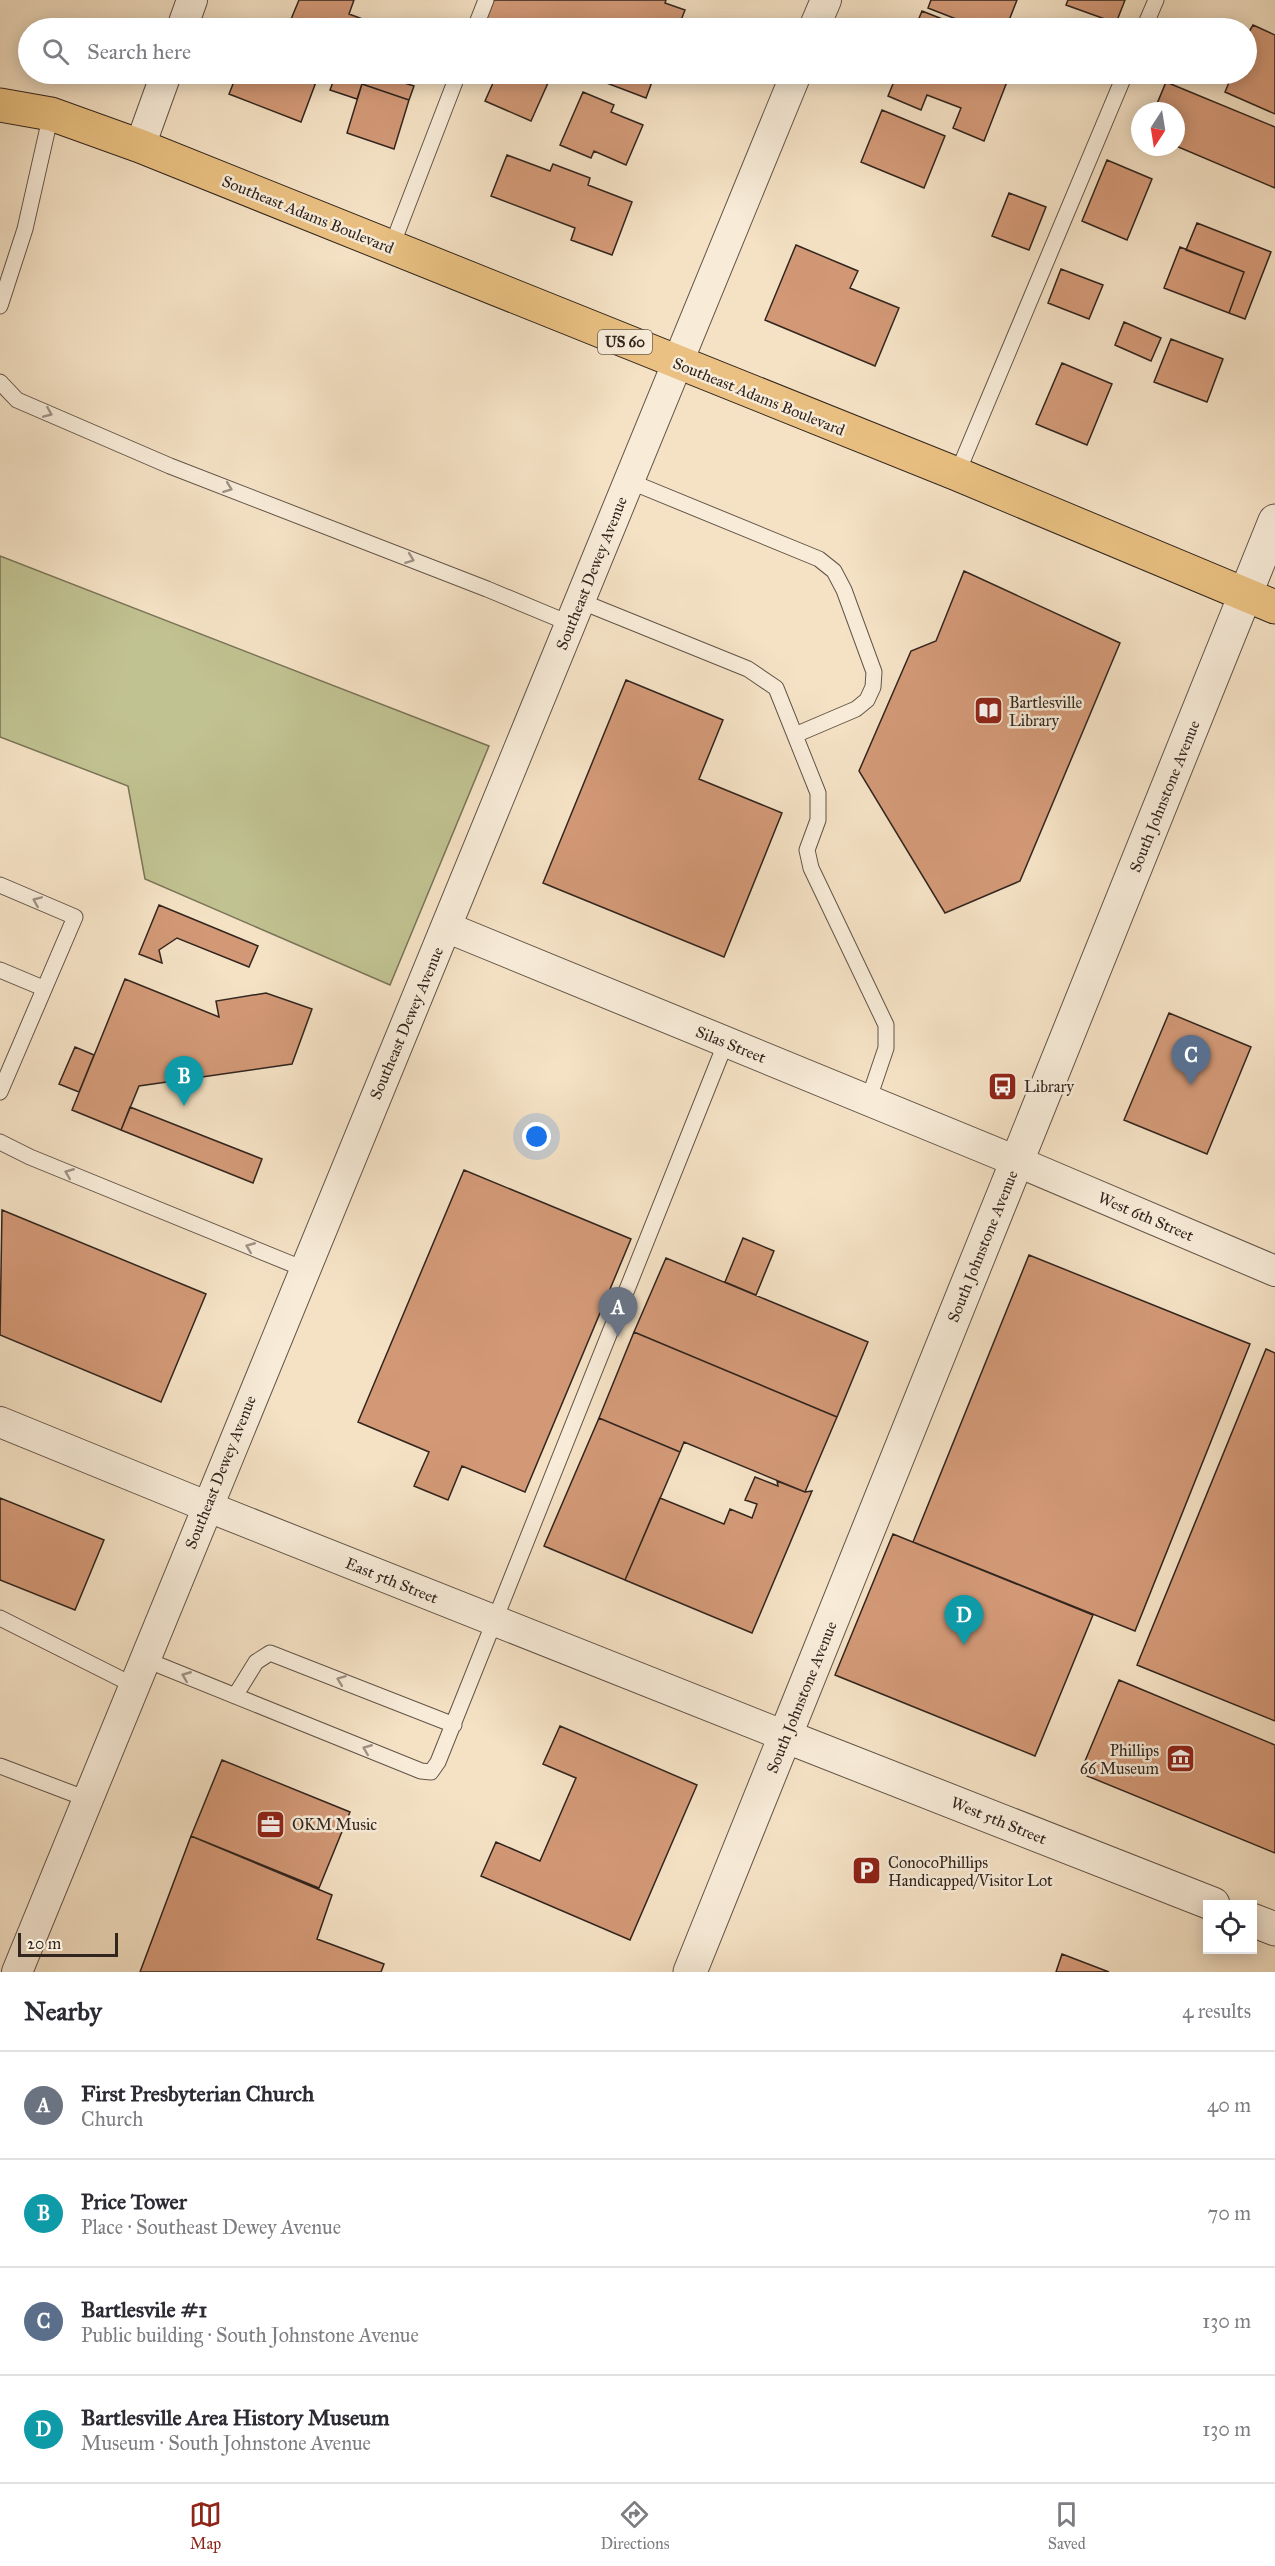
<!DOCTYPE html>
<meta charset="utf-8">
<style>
:root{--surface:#fff;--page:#f7f7f7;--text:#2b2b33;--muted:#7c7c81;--line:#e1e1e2;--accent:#8f2418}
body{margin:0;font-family:"IM FELL Great Primer",serif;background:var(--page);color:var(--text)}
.controls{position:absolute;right:18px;bottom:18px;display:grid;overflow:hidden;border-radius:0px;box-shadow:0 3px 15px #0003}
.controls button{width:54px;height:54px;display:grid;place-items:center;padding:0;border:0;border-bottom:2px solid var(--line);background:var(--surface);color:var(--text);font:30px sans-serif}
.compass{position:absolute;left:1131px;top:102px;width:54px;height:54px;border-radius:50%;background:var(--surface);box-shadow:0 3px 15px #0003;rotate:192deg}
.scale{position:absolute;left:18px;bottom:15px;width:100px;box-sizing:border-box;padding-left:6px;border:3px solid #31251e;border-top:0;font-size:16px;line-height:21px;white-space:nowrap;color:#31251e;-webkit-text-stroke:4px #f8ecd9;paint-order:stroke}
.you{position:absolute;left:537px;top:1137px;width:21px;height:21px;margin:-15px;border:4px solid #fff;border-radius:50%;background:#1a73e8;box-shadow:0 0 0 9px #1a73e833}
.badge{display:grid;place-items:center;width:39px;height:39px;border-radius:50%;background:var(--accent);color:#fff;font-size:20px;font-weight:700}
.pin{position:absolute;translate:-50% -50px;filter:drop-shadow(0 2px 3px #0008)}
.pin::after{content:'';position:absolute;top:32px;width:21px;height:18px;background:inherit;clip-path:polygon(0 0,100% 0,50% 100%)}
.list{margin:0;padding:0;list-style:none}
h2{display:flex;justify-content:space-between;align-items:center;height:78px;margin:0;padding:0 24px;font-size:26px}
h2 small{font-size:20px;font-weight:400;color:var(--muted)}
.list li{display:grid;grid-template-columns:39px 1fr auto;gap:18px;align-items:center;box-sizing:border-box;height:108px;padding:0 24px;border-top:2px solid var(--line)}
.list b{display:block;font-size:22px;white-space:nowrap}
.list p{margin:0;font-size:20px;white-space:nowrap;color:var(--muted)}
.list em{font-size:20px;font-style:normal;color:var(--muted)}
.icon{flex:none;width:33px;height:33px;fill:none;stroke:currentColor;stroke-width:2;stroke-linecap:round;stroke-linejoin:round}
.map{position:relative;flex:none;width:1275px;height:1972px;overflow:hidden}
.search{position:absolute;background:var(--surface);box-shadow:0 3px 15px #0003;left:18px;right:18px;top:18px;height:66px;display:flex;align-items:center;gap:15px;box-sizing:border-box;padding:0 21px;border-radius:33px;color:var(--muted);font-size:22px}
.sheet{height:510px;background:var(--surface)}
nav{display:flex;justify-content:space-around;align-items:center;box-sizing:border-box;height:84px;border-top:2px solid var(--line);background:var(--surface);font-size:16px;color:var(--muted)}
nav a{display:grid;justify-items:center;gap:3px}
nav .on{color:var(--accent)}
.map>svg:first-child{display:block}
</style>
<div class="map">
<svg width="1275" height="1972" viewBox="0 0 1275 1972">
<rect width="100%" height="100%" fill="#f5e2c5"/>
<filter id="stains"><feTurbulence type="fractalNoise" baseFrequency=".00333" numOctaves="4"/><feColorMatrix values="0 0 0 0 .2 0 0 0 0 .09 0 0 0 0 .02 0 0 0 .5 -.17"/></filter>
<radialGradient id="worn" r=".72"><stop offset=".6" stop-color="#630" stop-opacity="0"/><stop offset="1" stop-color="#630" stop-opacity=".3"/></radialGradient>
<path fill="#c1c291" stroke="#797458" stroke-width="1.5" d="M0 556 489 746 390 985 145 879 128 786 0 737Z"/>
<path fill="#d39977" stroke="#31251e" stroke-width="1.5" d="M299 0H354L349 14 365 20 361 28H299L289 24Z
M494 0H666L665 3 685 10 678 28H483Z
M931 0H1017L1006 28H979L928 8Z
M1068 0H1125L1116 23 1066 5Z
M922 11 955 24 953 28H915Z
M1253 25 1275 35V114L1225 92 1230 80 1216 74H1246V37Z
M237 74H319L301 122 229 94Z
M336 74H376L414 86 409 100 362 84 357 99 330 90Z
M497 74H552L531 121 485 101Z
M583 74H670L668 79 655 74 646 98Z
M897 74H1010L984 141 953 128 961 108 927 95 921 110 888 96Z
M1166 82 1275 127V188L1176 146V111H1154Z
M362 84 409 100 394 149 347 133Z
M583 92 614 105 611 112 643 125 626 165 594 151 591 158 560 145Z
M882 110 945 136 924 188 861 162Z
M507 155 550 171 553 164 590 178 588 185 632 202 612 255 571 240 575 228 491 196Z
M1107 160 1152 179 1127 240 1082 221Z
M1009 193 1046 207 1029 250 992 236Z
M1197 223 1271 252 1245 319 1229 313 1244 272 1186 250Z
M796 245 858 271 850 288 899 308 875 366 765 320Z
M1180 247 1244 272 1229 313 1164 288Z
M1061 269 1103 285 1089 319 1048 303Z
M1124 322 1161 338 1151 361 1115 345Z
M1171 339 1223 359 1207 402 1154 382Z
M1062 363 1112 384 1087 445 1036 424Z
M964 571 1120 643 1020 881 945 913 859 771 911 651 936 641Z
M626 680 723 720 699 779 782 813 724 957 543 883Z
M159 905 258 946 249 967 177 938 159 950 162 963 139 954Z
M125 979 219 1017 216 1001 266 993 312 1009 292 1064 139 1086 121 1130 72 1110Z
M1169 1013 1251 1047 1207 1154 1124 1120Z
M75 1047 94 1055 79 1092 59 1084Z
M130 1107 262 1159 253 1183 121 1130Z
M464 1170 631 1239 525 1492 462 1466 448 1500 414 1486 429 1452 358 1422Z
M2 1210 206 1294 161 1402 0 1335Z
M743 1238 774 1251 756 1295 725 1282Z
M1029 1255 1250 1344 1135 1631 913 1542Z
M666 1258 868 1342 837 1417 634 1332Z
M634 1332 837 1417 805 1492 684 1442 680 1452 599 1418Z
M1266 1349 1275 1353V1721L1137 1665Z
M599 1418 680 1452 625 1580 544 1546Z
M755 1477 778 1486 777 1481 805 1492 812 1491 752 1633 625 1580 660 1498 724 1524 730 1509 752 1518 757 1504 745 1500Z
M0 1498 104 1540 75 1610 0 1580Z
M893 1534 1093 1615 1035 1756 835 1675Z
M1119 1680 1275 1745V1853L1080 1773Z
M560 1726 697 1785 630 1940 481 1876 496 1842 540 1861 576 1778 543 1764Z
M222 1760 350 1812 319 1888 191 1836Z
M191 1836 332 1895 317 1939 384 1964 381 1972H140Z
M1062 1954 1109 1972H1056Z"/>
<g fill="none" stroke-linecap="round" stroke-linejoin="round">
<defs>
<path id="service" d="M475 28 486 0
M1144 28 1156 0
M391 248 458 74
M0 306 25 229 51 114
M0 382 17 400 170 466 487 589 571 624
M957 474 1125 74
M629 481 819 559 834 571 844 590 874 672 873 687 867 700 856 709 795 735
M580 601 748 669 776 688 818 793V820L807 850 811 868 886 1025V1048L868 1101
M0 885 75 917 0 1092
M0 970 43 988
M0 1142 30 1157 304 1269
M0 1618 133 1685
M144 1659 421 1771 431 1772 438 1762 726 1042
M235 1696 256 1662 270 1653 454 1725
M0 1766 87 1799"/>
<path id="minor" d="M182 28 192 0
M814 28 826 0
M140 146 166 74
M446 927 1016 1161 1275 1271
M0 1422 206 1506 785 1736
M17 1972 796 74"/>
<path id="tertiary" d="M785 1736 1213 1904
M1252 1920 1275 1929
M690 1972 1275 521"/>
<path id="primary" d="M0 105 51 114 140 146 957 474 1275 607"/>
</defs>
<use href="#service" stroke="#625448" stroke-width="17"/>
<use href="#minor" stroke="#625448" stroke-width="32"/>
<use href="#tertiary" stroke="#625448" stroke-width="35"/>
<use href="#primary" stroke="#31251e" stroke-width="35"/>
<use href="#service" stroke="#f8ecd9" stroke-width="15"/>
<use href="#minor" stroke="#f8ecd9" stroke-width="30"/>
<use href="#tertiary" stroke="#f8ecd9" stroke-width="33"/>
<use href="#primary" stroke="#eac182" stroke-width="33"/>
</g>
<defs><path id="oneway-chevron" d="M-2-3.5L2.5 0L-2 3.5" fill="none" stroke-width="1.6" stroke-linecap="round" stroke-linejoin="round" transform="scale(1.5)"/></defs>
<g stroke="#9e9285">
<use href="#oneway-chevron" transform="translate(48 413) rotate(23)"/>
<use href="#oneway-chevron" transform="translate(228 488) rotate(21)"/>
<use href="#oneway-chevron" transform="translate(410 559) rotate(21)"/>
<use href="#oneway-chevron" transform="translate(37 901) rotate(-157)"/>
<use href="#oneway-chevron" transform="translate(69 1173) rotate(-158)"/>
<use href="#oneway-chevron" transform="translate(250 1247) rotate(-158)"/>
<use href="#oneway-chevron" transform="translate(186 1676) rotate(-158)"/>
<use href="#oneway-chevron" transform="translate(341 1680) rotate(-159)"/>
<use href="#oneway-chevron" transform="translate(367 1749) rotate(-158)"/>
</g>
<defs>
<symbol id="library-square" viewBox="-11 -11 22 22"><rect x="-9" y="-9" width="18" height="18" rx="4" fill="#8f2418" stroke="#f8ecd9"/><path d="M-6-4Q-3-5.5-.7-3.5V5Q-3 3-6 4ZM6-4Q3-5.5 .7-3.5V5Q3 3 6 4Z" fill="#fff"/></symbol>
<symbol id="bus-square" viewBox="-11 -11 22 22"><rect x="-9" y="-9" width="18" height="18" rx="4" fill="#8f2418" stroke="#f8ecd9"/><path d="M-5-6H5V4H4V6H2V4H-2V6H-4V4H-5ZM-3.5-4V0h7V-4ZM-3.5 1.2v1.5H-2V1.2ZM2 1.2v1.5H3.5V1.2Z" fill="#fff"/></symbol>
<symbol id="museum-square" viewBox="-11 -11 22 22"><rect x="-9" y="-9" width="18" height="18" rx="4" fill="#8f2418" stroke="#f8ecd9"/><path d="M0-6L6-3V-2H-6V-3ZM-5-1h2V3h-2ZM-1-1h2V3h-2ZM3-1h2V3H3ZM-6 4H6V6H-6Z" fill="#fff"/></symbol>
<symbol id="office-square" viewBox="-11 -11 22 22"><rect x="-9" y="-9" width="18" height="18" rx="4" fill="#8f2418" stroke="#f8ecd9"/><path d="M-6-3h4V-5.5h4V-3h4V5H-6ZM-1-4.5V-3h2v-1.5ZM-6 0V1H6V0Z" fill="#fff"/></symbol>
<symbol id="parking-square" viewBox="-11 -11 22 22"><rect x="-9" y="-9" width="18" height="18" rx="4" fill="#8f2418" stroke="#f8ecd9"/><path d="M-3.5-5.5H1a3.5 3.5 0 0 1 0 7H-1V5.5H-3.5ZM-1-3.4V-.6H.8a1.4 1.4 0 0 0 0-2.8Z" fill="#fff"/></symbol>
</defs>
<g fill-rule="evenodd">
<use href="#library-square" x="972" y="694" width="33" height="33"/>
<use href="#bus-square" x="986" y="1070" width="33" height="33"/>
<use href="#museum-square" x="1164" y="1742" width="33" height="33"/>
<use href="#office-square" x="254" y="1808" width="33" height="33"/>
<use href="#parking-square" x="850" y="1854" width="33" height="33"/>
</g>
<g text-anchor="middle" stroke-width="5" stroke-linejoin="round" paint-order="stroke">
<rect fill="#f8ecd9" stroke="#6d6156" stroke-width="1.5" x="598" y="330" width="54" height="24" rx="4.5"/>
<g font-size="15" font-weight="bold" fill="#31251e">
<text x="625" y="347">US 60</text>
</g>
<g font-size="16" fill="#31251e" stroke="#f8ecd9">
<text transform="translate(308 214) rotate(22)" y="6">Southeast Adams Boulevard</text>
<text transform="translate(759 396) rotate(22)" y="6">Southeast Adams Boulevard</text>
<text transform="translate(591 573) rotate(-68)" y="6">Southeast Dewey Avenue</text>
<text transform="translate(1164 796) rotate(-68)" y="6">South Johnstone Avenue</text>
<text transform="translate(406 1023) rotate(-67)" y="6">Southeast Dewey Avenue</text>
<text transform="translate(731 1044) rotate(22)" y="6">Silas Street</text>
<text transform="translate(1146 1216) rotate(23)" y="6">West 6th Street</text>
<text transform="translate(982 1246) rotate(-68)" y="6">South Johnstone Avenue</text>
<text transform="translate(220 1472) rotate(-68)" y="6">Southeast Dewey Avenue</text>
<text transform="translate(392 1580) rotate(22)" y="6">East 5th Street</text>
<text transform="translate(801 1697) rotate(-68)" y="6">South Johnstone Avenue</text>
<text transform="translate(999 1820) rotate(22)" y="6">West 5th Street</text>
</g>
<g font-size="16" fill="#31251e" stroke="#f8ecd9" text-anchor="start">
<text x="1009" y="708">Bartlesville<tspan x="1009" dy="18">Library</tspan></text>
<text x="1024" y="1092">Library</text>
<text x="1159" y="1756" text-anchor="end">Phillips<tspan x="1159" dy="18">66 Museum</tspan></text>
<text x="292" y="1830">OKM Music</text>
<text x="888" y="1868">ConocoPhillips<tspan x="888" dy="18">Handicapped/Visitor Lot</tspan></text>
</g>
</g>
<rect width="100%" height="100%" filter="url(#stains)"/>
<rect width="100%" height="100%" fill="url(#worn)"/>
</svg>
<div class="controls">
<button><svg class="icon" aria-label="locate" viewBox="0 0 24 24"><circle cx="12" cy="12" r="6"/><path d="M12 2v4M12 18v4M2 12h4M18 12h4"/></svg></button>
</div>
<svg class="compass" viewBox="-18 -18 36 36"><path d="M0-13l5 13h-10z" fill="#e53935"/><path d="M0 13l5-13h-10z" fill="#7c7c81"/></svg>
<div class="scale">20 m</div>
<div class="you"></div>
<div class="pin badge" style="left:618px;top:1337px;background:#6b7280">A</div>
<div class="pin badge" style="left:184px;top:1106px;background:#0f9aa8">B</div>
<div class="pin badge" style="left:1191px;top:1085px;background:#5c6f8a">C</div>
<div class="pin badge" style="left:964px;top:1645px;background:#0f9aa8">D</div>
<div class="search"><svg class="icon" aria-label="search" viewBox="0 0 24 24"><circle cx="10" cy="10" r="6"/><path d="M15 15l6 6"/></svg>Search here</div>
</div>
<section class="sheet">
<h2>Nearby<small>4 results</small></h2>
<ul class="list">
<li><span class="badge" style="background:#6b7280">A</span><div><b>First Presbyterian Church</b><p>Church</p></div><em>40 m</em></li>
<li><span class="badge" style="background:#0f9aa8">B</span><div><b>Price Tower</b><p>Place · Southeast Dewey Avenue</p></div><em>70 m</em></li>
<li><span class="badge" style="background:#5c6f8a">C</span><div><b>Bartlesvile #1</b><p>Public building · South Johnstone Avenue</p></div><em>130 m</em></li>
<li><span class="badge" style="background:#0f9aa8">D</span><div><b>Bartlesville Area History Museum</b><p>Museum · South Johnstone Avenue</p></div><em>130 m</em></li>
</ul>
</section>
<nav>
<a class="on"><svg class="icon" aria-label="map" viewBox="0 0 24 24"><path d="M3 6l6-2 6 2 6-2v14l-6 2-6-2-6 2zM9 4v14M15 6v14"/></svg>Map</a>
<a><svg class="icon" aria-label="directions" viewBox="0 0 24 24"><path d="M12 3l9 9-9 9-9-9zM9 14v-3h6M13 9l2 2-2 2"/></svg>Directions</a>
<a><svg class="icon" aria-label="saved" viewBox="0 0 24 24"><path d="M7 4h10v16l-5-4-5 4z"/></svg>Saved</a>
</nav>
